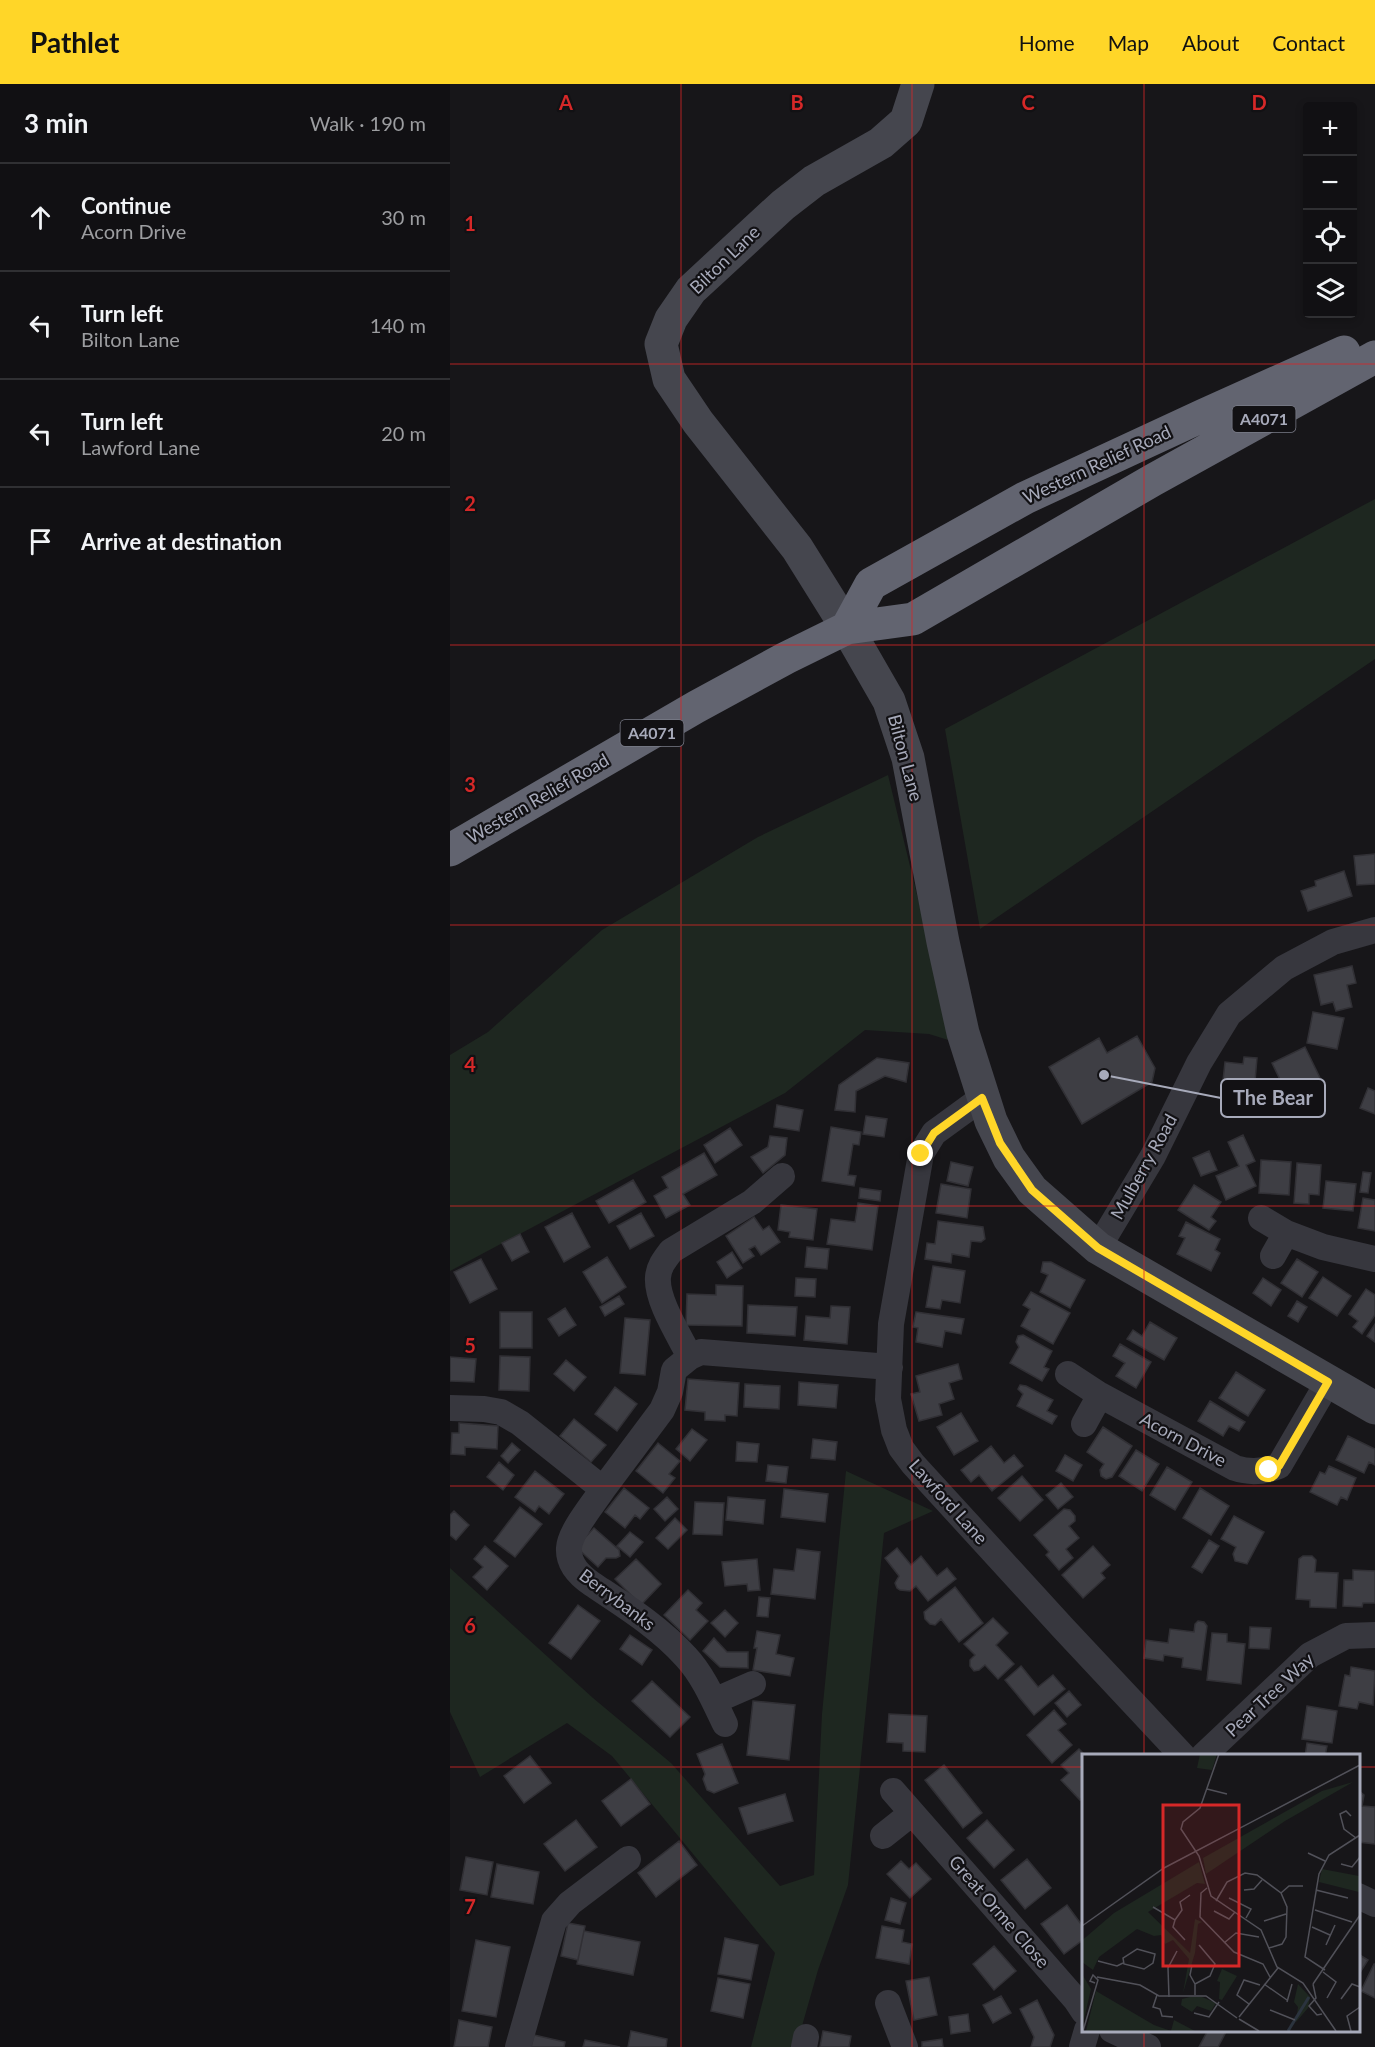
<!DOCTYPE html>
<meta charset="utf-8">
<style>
:root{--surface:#111013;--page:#1a191c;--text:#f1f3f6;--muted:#9c9da0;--line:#303033;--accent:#ffd628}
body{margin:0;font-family:Lato,sans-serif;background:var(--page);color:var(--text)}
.controls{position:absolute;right:18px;top:18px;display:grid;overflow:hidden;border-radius:6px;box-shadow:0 3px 9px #0003}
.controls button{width:54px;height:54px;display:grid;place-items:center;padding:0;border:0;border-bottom:2px solid var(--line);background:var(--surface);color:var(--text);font:30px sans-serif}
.stop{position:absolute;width:18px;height:18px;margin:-14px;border:4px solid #ffd628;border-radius:50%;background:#fff}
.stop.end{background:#ffd628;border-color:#fff;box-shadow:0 2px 6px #0008}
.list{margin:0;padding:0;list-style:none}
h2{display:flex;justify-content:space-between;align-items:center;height:78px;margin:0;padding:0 24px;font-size:26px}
h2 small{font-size:20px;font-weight:400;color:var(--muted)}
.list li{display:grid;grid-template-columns:39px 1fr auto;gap:18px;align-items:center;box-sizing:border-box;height:108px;padding:0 24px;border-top:2px solid var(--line)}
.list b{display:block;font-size:22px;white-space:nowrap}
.list p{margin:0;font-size:20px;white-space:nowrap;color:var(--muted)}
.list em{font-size:20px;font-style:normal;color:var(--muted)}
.icon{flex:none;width:33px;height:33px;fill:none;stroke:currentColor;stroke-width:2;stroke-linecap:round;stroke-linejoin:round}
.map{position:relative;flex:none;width:925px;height:1963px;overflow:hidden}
header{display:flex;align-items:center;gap:36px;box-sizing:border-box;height:84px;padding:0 30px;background:var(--accent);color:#111}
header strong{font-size:28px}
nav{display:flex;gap:33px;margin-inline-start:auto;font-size:21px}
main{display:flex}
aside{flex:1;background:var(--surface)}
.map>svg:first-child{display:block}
</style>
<header>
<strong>Pathlet</strong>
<nav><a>Home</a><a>Map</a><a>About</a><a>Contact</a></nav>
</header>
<main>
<aside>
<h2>3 min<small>Walk · 190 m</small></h2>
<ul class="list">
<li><svg class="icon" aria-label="ahead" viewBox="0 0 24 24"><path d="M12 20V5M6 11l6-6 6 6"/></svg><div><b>Continue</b><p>Acorn Drive</p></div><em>30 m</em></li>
<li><svg class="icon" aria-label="left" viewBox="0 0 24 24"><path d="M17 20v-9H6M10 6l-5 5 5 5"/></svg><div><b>Turn left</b><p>Bilton Lane</p></div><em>140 m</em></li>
<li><svg class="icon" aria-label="left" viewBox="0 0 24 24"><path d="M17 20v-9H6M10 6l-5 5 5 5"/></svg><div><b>Turn left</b><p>Lawford Lane</p></div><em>20 m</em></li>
<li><svg class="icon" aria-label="arrive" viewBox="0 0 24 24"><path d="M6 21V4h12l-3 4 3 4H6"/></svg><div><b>Arrive at destination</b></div></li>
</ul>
</aside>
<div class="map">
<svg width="925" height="1963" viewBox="0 0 925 1963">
<rect width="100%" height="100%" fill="#171619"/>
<path fill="#1e2720" d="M925 415V575L530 845 495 645Z
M438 691 481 869 508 959 479 950 415 946 335 1009 0 1187V971L38 948 152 846 308 753Z
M396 1387 483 1427 434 1449 398 1801 368 1886 346 1963H301L325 1869 162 1672 117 1639 30 1693 0 1628V1484L143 1614 221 1679 330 1802 364 1791 372 1630Z"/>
<path fill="#3e3e44" stroke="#313035" stroke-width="1.5" d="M925 770V800L907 801 904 772Z
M894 787 902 812 858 827 851 807 866 802 865 797Z
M902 882 906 899 897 901 902 923 886 927 883 918 871 921 864 891Z
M863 928 894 934 887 965 857 959Z
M687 952 705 984 702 998 632 1040 599 983 649 954 657 969Z
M855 963 873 1000 871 1004 863 1007 858 1004 854 997 835 1006 822 979Z
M794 973 807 974 804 1009 772 1006 775 978 793 980Z
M427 974 459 979 456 998 435 992 406 1007 405 1028 385 1026 389 1001Z
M918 1004 925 1007V1030L910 1024Z
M327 1021 353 1026 349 1047 324 1043Z
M416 1032 437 1035 434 1053 413 1050Z
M381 1043 411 1048 409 1061 403 1060 398 1091 406 1092 404 1102 372 1097Z
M280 1044 292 1061 265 1079 254 1061Z
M793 1051 805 1077 796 1081 806 1102 776 1116 766 1092 789 1082 778 1058Z
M320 1052 337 1054 335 1071 313 1089 301 1073 318 1063Z
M759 1067 767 1086 751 1092 743 1074Z
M254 1069 267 1091 233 1110 240 1121 216 1134 204 1112 218 1104 212 1093Z
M811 1076 841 1078 839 1111 809 1109Z
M501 1078 523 1083 518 1102 497 1097Z
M847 1079 871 1081 869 1111 859 1110V1120L844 1119Z
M913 1088 921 1089 918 1109 910 1108Z
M183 1096 196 1118 159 1139 146 1117Z
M876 1097 906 1100 903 1127 873 1124Z
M491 1100 521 1105 517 1134 486 1129Z
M744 1101 771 1118 761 1133 766 1137 759 1146 728 1126Z
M410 1104 431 1107 430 1117 409 1114Z
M913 1114 925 1116V1147L908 1144Z
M408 1119 428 1122 422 1166 377 1160 381 1135 405 1138Z
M331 1121 367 1125 363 1156 339 1153 340 1148 328 1146Z
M122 1129 140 1163 114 1178 95 1143Z
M191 1129 204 1152 180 1165 167 1142Z
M304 1133 313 1146 319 1142 330 1158 311 1171 305 1162 299 1165 304 1172 293 1179 276 1152Z
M488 1137 533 1143 535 1155 531 1158 521 1157 519 1173 502 1170 501 1179 475 1175 477 1159 485 1160Z
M736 1138 770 1155 765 1166 770 1169 761 1187 727 1170 735 1154 729 1152Z
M70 1150 79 1168 62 1177 52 1159Z
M357 1163 379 1165 377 1185 355 1183Z
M282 1168 292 1184 277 1194 267 1178Z
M157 1173 176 1203 152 1219 133 1188Z
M31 1175 47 1205 20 1219 4 1188Z
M847 1175 868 1188 852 1213 831 1199Z
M593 1178H601L635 1196 620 1224 590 1208 598 1191 591 1188Z
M483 1182 515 1187 510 1219 492 1216 490 1225 476 1223Z
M873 1193 901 1212 887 1232 859 1214Z
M346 1194 366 1195 365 1213 345 1212Z
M813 1194 831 1206 821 1222 803 1209Z
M266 1201 293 1202 292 1242 236 1241 237 1210 266 1211Z
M916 1205 925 1211V1231L912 1250 903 1243 908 1237 899 1230Z
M581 1208 620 1229 603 1260 571 1242 580 1225 573 1221Z
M169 1212 174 1220 155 1232 150 1223Z
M847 1217 857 1223 848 1238 838 1232Z
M298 1221 347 1223 345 1252 297 1249Z
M381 1222 400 1223 397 1260 354 1256 356 1232 380 1234Z
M115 1224 126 1241 109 1252 98 1235Z
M50 1228H82V1264H50Z
M466 1228 514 1235 511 1250 495 1247 492 1263 466 1258 468 1244 463 1243Z
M175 1234 200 1236 195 1291 170 1289Z
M700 1238 727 1254 714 1276 677 1255 683 1246 692 1252Z
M925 1240V1258L917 1252Z
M573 1251 602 1267 594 1283 599 1285 592 1297 560 1279 569 1263 566 1258 568 1252Z
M670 1260 701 1278 686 1304 666 1292 675 1279 663 1272Z
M50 1272 80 1273 79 1307 49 1306Z
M0 1273 26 1275 24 1298 0 1297Z
M116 1276 136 1293 124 1307 104 1290Z
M508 1280 512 1295 499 1299 504 1315 489 1320 492 1331 469 1337 461 1310 470 1308 466 1292Z
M786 1288 815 1306 798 1332 769 1314Z
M238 1295 289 1299 287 1332 275 1331V1337L255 1336V1328L235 1326Z
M349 1298 388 1301 386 1324 348 1321Z
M295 1300 330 1302 329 1325 294 1323Z
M570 1301 576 1302 603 1316 597 1327 607 1332 602 1340 567 1322 573 1310 568 1305Z
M165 1303 187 1320 167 1347 145 1330Z
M760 1317 795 1338 789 1347 779 1342 773 1352 748 1337Z
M511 1329 528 1357 504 1371 487 1343Z
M124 1335 156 1361 141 1378 110 1352Z
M9 1339 48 1342 47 1365 15 1363V1371L1 1370 2 1349H9Z
M653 1343 682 1362 662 1393 656 1395 651 1392 650 1386 654 1380 637 1368Z
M242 1345 257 1356 240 1377 226 1365Z
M898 1352 925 1365V1381L919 1378 914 1389 886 1376Z
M363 1355 387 1358 385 1376 361 1374Z
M287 1358 309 1360 307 1378 286 1377Z
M62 1359 70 1366 58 1379 51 1372Z
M208 1359 230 1377 219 1390 225 1394 213 1409 186 1387Z
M541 1362 554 1379 564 1371 573 1382 542 1407 529 1391 521 1398 511 1386Z
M686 1366 709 1380 692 1407 669 1392Z
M615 1371 632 1381 623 1397 606 1387Z
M49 1378 64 1391 53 1406 37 1393Z
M318 1381 338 1383 336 1399 316 1397Z
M879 1382 906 1394 897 1416 891 1413 887 1421 860 1408 870 1388 875 1390Z
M717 1383 742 1398 725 1426 700 1411Z
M85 1387 114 1410 99 1430 89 1422 85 1428 65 1413Z
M572 1392 593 1416 570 1437 548 1414Z
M611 1399 623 1413 608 1425 596 1411Z
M174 1404 199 1424 190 1435 185 1431 175 1444 155 1428Z
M750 1404 779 1422 761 1451 733 1434Z
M334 1405 378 1410 375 1438 331 1433Z
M217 1413 228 1425 215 1437 204 1425Z
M278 1413 315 1416 313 1440 276 1436Z
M245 1418 274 1419 272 1451 243 1450Z
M70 1423 92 1440 65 1473 44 1457Z
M614 1425 620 1426 625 1432V1437L619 1442 629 1454 616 1465 623 1474 609 1486 596 1471 599 1468 584 1451Z
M4 1427 19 1441 6 1456 0 1451V1431Z
M784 1432 814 1448 797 1480 785 1477 783 1470 786 1463 771 1455Z
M225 1434 237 1446 218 1465 206 1454Z
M144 1444 169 1466 170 1472 166 1474H156L148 1483 126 1463Z
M180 1448 193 1458 180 1473 167 1462Z
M759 1456 769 1462 752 1489 742 1483Z
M35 1462 58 1482 37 1506 23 1493 33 1483 24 1475Z
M643 1462 660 1481 651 1489 655 1494 633 1514 612 1491Z
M447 1464 461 1481 471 1472 487 1492 497 1484 506 1495 478 1517 466 1502 460 1507 450 1506 447 1504 445 1499 449 1492 435 1474Z
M347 1465 370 1468 365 1515 321 1510 324 1485 344 1487Z
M853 1472H862L866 1476 865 1488 888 1489 886 1524 860 1523V1516L846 1515 849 1475Z
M186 1475 211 1500 191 1521 165 1495Z
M307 1475 310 1506 298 1507 297 1500 275 1502 272 1478Z
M903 1486 925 1487V1519H913L912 1523 893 1522 894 1496H903Z
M505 1503 533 1539 509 1558 491 1535 485 1541 480 1540 475 1535 474 1528Z
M238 1506 252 1519 246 1526 258 1537 240 1556 214 1531Z
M309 1513 320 1514 318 1533 307 1532Z
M128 1521 150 1537 121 1575 99 1559Z
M275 1526 288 1539 275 1553 261 1539Z
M543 1534 558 1549 546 1561 564 1580 548 1595 535 1581 529 1586 524 1587 520 1582V1576L525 1571 514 1560Z
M748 1537 754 1538 757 1542 751 1586 732 1583 733 1574 714 1571 713 1577 694 1574 696 1556 718 1559 720 1545 744 1548 745 1540Z
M800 1543 821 1544 819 1565 799 1564Z
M307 1547 330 1551 326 1570 344 1574 340 1592 303 1586 307 1564H304Z
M762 1549 777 1550V1558L795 1560 791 1600 757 1596Z
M180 1551 202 1566 192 1581 170 1565Z
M264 1554 277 1568H298V1584L270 1583 253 1567Z
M571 1582 588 1603 603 1591 615 1605 584 1631 555 1596Z
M901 1583 925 1587 923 1621 909 1618 907 1625 889 1622 895 1591 900 1592Z
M202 1597 240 1633 220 1653 182 1617Z
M619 1607 631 1621 617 1633 605 1619Z
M303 1617 345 1621 339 1676 297 1671Z
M857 1622 887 1627 882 1659 852 1655Z
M604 1626 616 1640 608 1646 622 1661 602 1679 577 1651Z
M439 1630 477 1632 475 1668 453 1667V1659L437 1658Z
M857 1659 877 1662 875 1672H855Z
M272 1660 288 1699 264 1709 257 1706 253 1695 255 1690 247 1670Z
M629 1665 636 1672H634V1711L630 1716 611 1696 619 1689 611 1681Z
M80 1672 101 1699 74 1719 54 1692Z
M494 1681 532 1729 513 1744 475 1696Z
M181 1695 200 1720 171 1742 152 1717Z
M908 1706 914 1711 912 1722 925 1723V1760L908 1758Z
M335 1710 343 1737 298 1750 289 1724Z
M126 1736 147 1763 115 1787 94 1760Z
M537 1736 564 1766 544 1784 517 1754Z
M229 1757 247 1781 206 1813 188 1789Z
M16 1773 43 1778 37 1811 10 1806Z
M577 1775 601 1804 575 1825 551 1796Z
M451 1777 459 1785 466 1779 481 1795 460 1814 437 1790Z
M47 1780 89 1788 83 1820 41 1813Z
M441 1814 456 1819 450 1840 435 1836Z
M617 1821 634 1844V1855L614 1870 591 1840Z
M118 1839 135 1842 128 1876 111 1872Z
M432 1842 454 1846 452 1858 462 1860 459 1880 426 1874Z
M134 1847 190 1858 183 1891 127 1880Z
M275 1854 308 1861 301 1896 268 1890Z
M26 1856 60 1863 46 1933 12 1927Z
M544 1862 566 1887 544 1906 523 1880Z
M908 1870 918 1876 908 1892Z
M924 1880H925V1914L911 1907Z
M479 1893 487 1931 464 1936 456 1897Z
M268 1894 300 1900 293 1934 261 1927Z
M551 1912 561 1929 543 1939 533 1921Z
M587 1916 604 1951 600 1963H581L584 1953 570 1925Z
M518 1930 520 1947 501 1950 499 1933Z
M9 1936 42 1943 38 1963H4Z
M758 1946H777L768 1963H749Z
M181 1947 217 1955 216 1963H178Z
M373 1947 401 1952 399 1963H370Z
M84 1951 115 1958 114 1963H81Z
M492 1955 493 1963H472V1958Z
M135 1956 170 1963H133Z"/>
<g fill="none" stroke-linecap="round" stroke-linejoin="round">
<path stroke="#37373e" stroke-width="26" d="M532 1014 484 1049 471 1070 441 1240 438 1315 444 1346 451 1364 463 1380 614 1545 733 1672
M811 1134 836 1149 873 1163 925 1175
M648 1164 703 1072 749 979 779 930 834 884 883 858 925 846
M823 1172 836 1149
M240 1273 251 1268 440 1283
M618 1290 650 1311 785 1384C800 1389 814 1388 829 1382L878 1298
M0 1324 34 1325 51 1328 70 1339 153 1405 212 1326 220 1308 224 1286 240 1273C229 1251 206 1216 208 1193 209 1182 215 1175 221 1167L302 1118 332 1092
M634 1340 650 1311
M153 1405C144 1419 120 1447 119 1464 118 1480 130 1492 142 1500 175 1522 209 1543 236 1573 253 1591 264 1617 275 1640
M264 1617 303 1600
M753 1672 860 1571 896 1552 925 1551
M443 1707 626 1916 634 1928
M433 1752 462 1729
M908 1812 925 1820
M438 1919 455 1963
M662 1946 698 1963
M68 1963 104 1837 120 1819 178 1775
M354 1963 356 1953
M632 1963 637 1946"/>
<path stroke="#45464e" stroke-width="33" d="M468 0 456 37 431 59 364 97 333 121 241 206 221 235 211 260 219 295 248 338 347 464 397 544 439 617 458 674 493 858 513 949 541 1037 559 1074 582 1106 648 1164 925 1324"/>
<path stroke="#626470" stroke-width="33" d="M397 544 421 500 575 414 754 331 894 268
M0 766 246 623 336 574 397 544 463 535 703 396 925 273"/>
</g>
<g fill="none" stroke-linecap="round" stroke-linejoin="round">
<path stroke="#ffd628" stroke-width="8" d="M471 1070 484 1049 532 1014 550 1059 582 1106 648 1164 878 1298 829 1382 819 1386"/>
</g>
<path fill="none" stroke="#d62828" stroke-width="1.5" stroke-opacity="0.55" d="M231 0V1963M462 0V1963M694 0V1672M0 280H925M0 561H925M0 841H925M0 1122H925M0 1402H925M0 1683H634M908 1683H925M694 1946V1963"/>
<g text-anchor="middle" stroke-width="4.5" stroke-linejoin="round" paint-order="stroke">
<g fill="#121114" stroke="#7a7c88" stroke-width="1.5">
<rect x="782.5" y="322" width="63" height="26" rx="4.5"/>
<rect x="170.5" y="636" width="63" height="26" rx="4.5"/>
</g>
<g font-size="16" font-weight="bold" fill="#a7aaba">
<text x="814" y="341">A4071</text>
<text x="202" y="655">A4071</text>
</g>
<g font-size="18" fill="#a7aaba" stroke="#121114">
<text transform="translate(275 176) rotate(-44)" y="6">Bilton Lane</text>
<text transform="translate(647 381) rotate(-25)" y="6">Western Relief Road</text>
<text transform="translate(455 674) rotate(75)" y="6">Bilton Lane</text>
<text transform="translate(88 715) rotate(-30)" y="6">Western Relief Road</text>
<text transform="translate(694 1083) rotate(-61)" y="6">Mulberry Road</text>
<text transform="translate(733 1356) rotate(28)" y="6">Acorn Drive</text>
<text transform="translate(498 1418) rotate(48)" y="6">Lawford Lane</text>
<text transform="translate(167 1516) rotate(37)" y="6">Berrybanks</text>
<text transform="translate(820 1611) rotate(-43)" y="6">Pear Tree Way</text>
<text transform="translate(549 1828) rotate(49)" y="6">Great Orme Close</text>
</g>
</g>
<g transform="translate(632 1670)">
<rect width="278" height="278" fill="#171619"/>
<path d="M118 0H135L130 16 115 14ZM271 28 203 67 124 120 121 104 240 37ZM117 108 123 130 115 129 66 158 108 199 113 165 120 168 116 170 113 199 101 239 107 205 91 186 83 190 79 181 72 182 55 175 17 203 11 216 0 208V186L4 183 32 159ZM240 115 277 122V138L237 128ZM140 215 155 222 140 246 137 245 138 228 135 227ZM0 220 9 235 0 274ZM216 230 228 243 226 254 214 268 216 253 212 248ZM14 237 72 271 89 277 92 266 113 277H4ZM108 243H120L134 249 129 257 115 252 110 258 99 251 100 245Z" fill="#1e2720"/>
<path fill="none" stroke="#2b333e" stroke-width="3" d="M206 277 227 243"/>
<path fill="none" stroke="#515159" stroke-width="1.5" d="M137 0 118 54 101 68 99 75 117 102 129 142 179 176 195 213 221 229 254 277M125 35 145 40M269 62 264 57 258 60 262 75 274 84M226 99 243 107M259 110 270 113 278 103M125 134 119 139 118 163 152 198 181 210 188 223M162 136 172 135 180 126M234 136 266 144M199 139 207 132H221M147 144 169 155 164 164M134 147 145 128 163 119 175 121 199 139 205 153 204 183 200 190 187 194M71 153 93 166 100 156 98 148 108 141M233 156 270 168M132 157 147 165 153 158M93 166 91 173 103 186M182 167 204 160M0 172 82 114 278 11M230 173 248 181M142 189 154 179 177 183M244 191 253 171M55 195 73 200 71 209 62 215 42 210 41 204ZM16 207 35 212 41 209M110 211 108 221 113 230M243 216 223 203 237 120 247 101 278 81M241 218 254 228 245 244M15 223 58 231 77 242H124L155 264M182 230 205 246M231 230 278 161M231 230 234 244 227 252 235 261 240 260M75 241 71 253 78 255 80 262 91 263M113 241V230L128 222 133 210 117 191M87 243 86 214 95 197M259 245 270 230 278 233M205 248 210 230M167 250 155 241 162 226 178 231M188 256 213 266M112 259 127 263 137 248M157 263 196 214M157 265 177 277M1 277 16 226 11 221 8 227 13 229M269 277 265 262 278 253"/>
<path fill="#d62828" fill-opacity="0.15" stroke="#d62828" stroke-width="3" d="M81 51H157V212H81Z"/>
<rect width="278" height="278" fill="none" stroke="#a7aaba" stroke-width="3"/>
</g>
<g font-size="20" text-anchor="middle" font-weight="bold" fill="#d62828" stroke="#121114" stroke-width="4.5" stroke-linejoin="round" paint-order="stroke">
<text x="116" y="26">A</text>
<text x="347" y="26">B</text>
<text x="578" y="26">C</text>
<text x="809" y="26">D</text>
<text x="20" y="147">1</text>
<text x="20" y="427">2</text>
<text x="20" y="708">3</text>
<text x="20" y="988">4</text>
<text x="20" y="1269">5</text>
<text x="20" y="1549">6</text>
<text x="20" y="1830">7</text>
</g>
<path fill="none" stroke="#a7aaba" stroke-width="2" d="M654 991L771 1014"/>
<circle fill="#a7aaba" stroke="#121114" stroke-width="2" cx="654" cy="991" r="6"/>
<rect fill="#121114" stroke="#a7aaba" stroke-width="2" x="771" y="995" width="104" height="38" rx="6"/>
<g font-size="20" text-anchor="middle" font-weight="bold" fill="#a7aaba">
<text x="823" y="1021">The Bear</text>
</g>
</svg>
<div class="controls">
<button>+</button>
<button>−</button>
<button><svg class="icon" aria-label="locate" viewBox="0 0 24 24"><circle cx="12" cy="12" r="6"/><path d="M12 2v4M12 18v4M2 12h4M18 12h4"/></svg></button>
<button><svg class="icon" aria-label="layers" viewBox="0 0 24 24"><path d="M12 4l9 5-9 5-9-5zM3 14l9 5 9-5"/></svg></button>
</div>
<div class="stop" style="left:819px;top:1386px"></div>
<div class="stop end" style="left:471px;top:1070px"></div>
</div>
</main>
